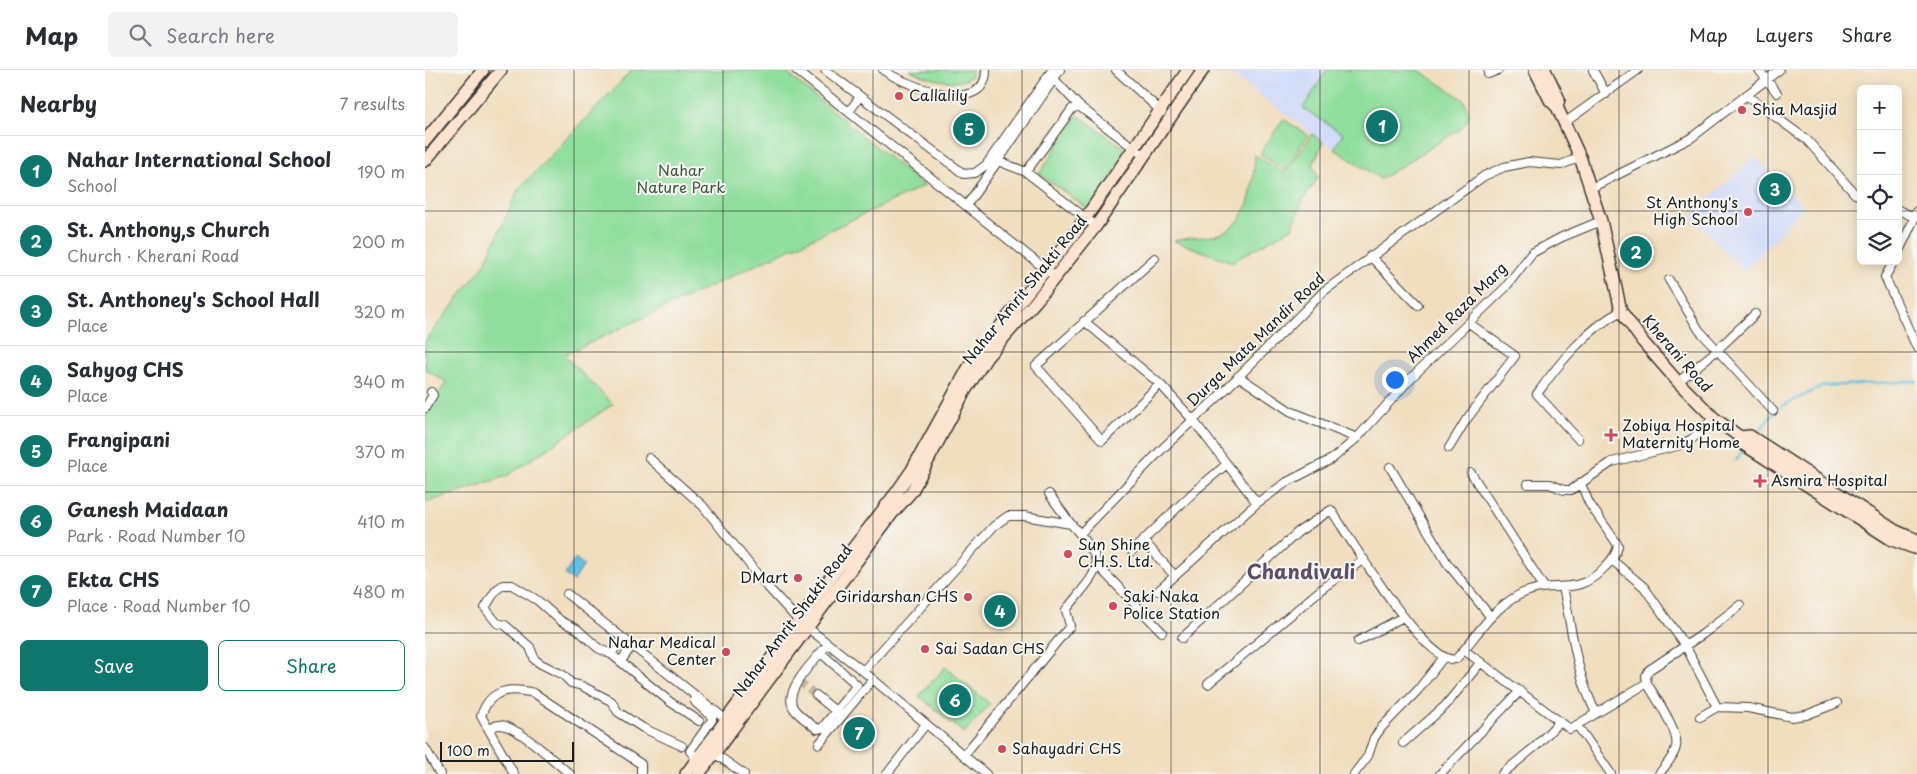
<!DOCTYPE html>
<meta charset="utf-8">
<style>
:root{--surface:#fff;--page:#f2f2f3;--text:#2b2b33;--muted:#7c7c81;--line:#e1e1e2;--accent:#0f766e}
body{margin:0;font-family:"Playpen Sans",sans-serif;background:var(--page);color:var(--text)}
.controls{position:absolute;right:15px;top:15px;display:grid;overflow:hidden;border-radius:8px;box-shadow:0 2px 12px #0003}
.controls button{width:45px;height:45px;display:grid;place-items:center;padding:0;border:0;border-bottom:1px solid var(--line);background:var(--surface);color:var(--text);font:25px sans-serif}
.scale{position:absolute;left:15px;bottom:12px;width:134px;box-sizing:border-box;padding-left:5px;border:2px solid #1c1c1c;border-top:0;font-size:14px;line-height:18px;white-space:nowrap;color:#1c1c1c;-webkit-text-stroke:4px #f6f6f2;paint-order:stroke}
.you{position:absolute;left:969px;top:309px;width:18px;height:18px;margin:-12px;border:4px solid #fff;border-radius:50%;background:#1a73e8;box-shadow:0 0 0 8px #1a73e833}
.badge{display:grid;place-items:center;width:32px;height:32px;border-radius:50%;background:var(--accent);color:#fff;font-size:16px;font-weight:700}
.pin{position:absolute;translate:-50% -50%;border:2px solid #fff;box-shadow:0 1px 5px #0006}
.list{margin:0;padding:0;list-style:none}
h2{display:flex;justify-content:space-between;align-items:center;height:65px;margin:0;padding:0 20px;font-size:21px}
h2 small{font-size:16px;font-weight:400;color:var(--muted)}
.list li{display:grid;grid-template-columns:32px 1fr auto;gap:15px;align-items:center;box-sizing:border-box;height:70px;padding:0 20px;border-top:1px solid var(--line)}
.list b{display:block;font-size:19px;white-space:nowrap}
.list p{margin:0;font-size:16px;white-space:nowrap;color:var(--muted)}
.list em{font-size:16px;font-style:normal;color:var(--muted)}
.actions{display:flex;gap:10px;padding:15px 20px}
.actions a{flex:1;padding:11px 0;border:1px solid var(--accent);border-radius:8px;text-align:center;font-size:18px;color:var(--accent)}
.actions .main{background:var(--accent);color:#fff}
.icon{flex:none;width:28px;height:28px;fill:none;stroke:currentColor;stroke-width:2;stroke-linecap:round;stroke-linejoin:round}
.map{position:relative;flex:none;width:1492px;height:704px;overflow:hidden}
header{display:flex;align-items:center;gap:30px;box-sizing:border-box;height:70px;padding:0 25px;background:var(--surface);border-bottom:1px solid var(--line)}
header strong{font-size:24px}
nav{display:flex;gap:28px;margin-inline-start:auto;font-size:18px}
.search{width:350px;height:45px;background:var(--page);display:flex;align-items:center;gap:12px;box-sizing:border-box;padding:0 18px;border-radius:8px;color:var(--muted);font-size:19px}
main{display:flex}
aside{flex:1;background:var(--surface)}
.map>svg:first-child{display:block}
</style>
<header>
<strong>Map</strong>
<div class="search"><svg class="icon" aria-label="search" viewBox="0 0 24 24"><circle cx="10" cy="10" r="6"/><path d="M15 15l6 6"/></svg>Search here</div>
<nav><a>Map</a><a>Layers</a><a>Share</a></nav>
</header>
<main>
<aside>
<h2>Nearby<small>7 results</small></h2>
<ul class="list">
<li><span class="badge">1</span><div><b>Nahar International School</b><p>School</p></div><em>190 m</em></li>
<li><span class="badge">2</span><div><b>St. Anthony,s Church</b><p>Church · Kherani Road</p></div><em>200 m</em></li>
<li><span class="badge">3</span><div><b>St. Anthoney's School Hall</b><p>Place</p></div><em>320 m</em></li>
<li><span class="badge">4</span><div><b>Sahyog CHS</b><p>Place</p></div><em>340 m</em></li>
<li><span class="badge">5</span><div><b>Frangipani</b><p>Place</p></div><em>370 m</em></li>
<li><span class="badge">6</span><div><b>Ganesh Maidaan</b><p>Park · Road Number 10</p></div><em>410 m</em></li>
<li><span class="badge">7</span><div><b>Ekta CHS</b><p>Place · Road Number 10</p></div><em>480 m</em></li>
</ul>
<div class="actions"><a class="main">Save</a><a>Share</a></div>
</aside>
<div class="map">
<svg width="1492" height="704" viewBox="0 0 1492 704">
<rect width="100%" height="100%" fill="#f6f6f2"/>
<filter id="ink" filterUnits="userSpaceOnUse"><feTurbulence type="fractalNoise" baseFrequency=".02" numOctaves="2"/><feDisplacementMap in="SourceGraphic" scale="10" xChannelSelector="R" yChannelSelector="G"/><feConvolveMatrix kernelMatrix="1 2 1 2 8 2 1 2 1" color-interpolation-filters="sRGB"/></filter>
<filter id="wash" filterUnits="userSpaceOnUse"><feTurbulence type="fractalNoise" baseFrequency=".0096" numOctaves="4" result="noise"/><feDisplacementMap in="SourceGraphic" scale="20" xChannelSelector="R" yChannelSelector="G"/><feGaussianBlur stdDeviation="1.12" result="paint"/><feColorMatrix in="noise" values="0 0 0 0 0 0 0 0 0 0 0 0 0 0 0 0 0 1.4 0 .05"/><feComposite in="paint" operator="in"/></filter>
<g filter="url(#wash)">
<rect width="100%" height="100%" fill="#f1debf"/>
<path fill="#d0daf9" d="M800 0H994L1039 30 1044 44 1041 53 1035 59 956 109 909 79Z
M1329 86 1379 137 1319 202 1266 146Z"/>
<path fill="#90de9d" stroke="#567d5c" d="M207 0H358L499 116 139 285 188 334 82 406 0 433V348L21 312 0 299V271L59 195 93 120Z
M484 0H547V4C537 20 498 7 484 0Z
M902 0H994L1039 30 1044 44 1041 53 1035 59 956 109 909 79 918 64 878 38Z
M653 45 703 81 665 140 614 104Z
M858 49 883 65 860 101 835 84Z
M887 64 898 72 888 95 893 108 878 130 867 158 807 192 749 171C763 167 777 168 791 165 827 155 828 115 830 85L860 104Z
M520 597 565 634 539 663 494 626Z"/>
<path fill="#64c1e2" stroke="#406e7f" d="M150 488 159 495 149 511 140 505Z"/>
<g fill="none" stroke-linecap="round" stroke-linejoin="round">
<path stroke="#64c1e2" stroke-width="2.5" d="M1331 365 1353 338 1398 316 1492 311
M1311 390 1319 379"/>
</g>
</g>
<g filter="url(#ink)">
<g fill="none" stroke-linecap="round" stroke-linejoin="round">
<path stroke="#c6b79e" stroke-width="8" stroke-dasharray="8 4" stroke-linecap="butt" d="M374 612 391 625"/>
<defs>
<path id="street" d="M371 0 624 202
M400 0 539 104 550 103 561 95 627 0
M458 0C478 14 561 49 561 0
M691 0 737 42
M1168 0 1181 24
M1334 0 1352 23
M1063 4 1073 0
M629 9 654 36 718 85
M1321 25 1382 70 1430 124 1436 126
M424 42 435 26
M1139 53 1213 0
M573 91 635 0
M601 102 647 39 654 36
M1166 118 1266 68 1354 0
M541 136 573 91 601 102 671 156
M1473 140 1487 146
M1473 183 1489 149 1487 146 1492 141
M945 186 993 235
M730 188 611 296 677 371 735 314
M1469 191 1460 207 1492 278
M1244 210 1274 260 1348 341
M659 251 735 314 768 350 832 433
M813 306 865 341 932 368
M1253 312 1291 281 1330 244
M0 338 8 325 6 322
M1153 369 1112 324C1135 292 1161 260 1196 241
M1024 378 1041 350 1090 286 1044 253
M224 388 278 436 340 514 374 551 438 601 561 704
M965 397 1022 493 1065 546
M1046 403 1119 517
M1103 414H1125L1139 420H1146L1187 392 1252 376 1267 369 1289 348
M624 424 646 454
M655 464 738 378 793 327 899 221 1059 106 1079 97 1104 92 1136 95 1155 87
M718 470 749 505
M707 481 772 419 802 394
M1187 490 1219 517 1261 577 1292 637
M672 495 737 562
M1138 517C1147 560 1151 604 1171 643
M733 521 832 433 862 412 907 389 932 368 987 307 1080 218 1107 183 1137 167 1176 151
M142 524 304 652
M757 568 873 462 906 440C924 466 1001 597 1031 589 1052 566 1064 542 1092 526 1127 507 1150 530 1180 497 1187 490 1192 484 1193 475L1164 433 1156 414
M933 571 978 547
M1039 580 1145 659 1222 613 1221 606 1224 600 1278 564 1315 535
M396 583 432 615 397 658 392 659C385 653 374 646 369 639 356 621 392 588 403 574
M186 584 198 568
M196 591 207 576
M438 601 569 456 583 446H599L646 454C686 497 673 499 641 540L645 556 539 685
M1222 613C1230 627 1255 662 1251 677 1249 687 1240 696 1234 704
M783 614 899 517 939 489
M391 625 413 643
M272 627 269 630 271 633 287 647V650L265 681 272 689
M1275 647 1292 637 1323 638 1367 647 1381 645 1412 633
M1152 655 1186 704
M65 661C67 658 69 655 74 655 91 654 130 692 145 704
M978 673 1020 636 1056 592
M394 674 448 609
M257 676 218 658 193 642 186 631 157 616 146 613 138 605 116 594 110 590 105 577 80 555 72 553 60 538 71 520 78 515H87L112 530 136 551 152 559 173 578 186 584 244 631 274 651
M0 678 15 704
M286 681 319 704
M89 704 56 646C65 619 84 617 109 623L216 694V704
M462 704 501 654
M929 704 943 686 949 668 957 657 993 620 1018 588
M1015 704 1095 621
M1077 704 1111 676 1135 651"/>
<path id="secondary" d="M1110 0 1125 30 1132 37 1155 87 1176 151 1196 241 1218 272 1253 312 1289 348 1315 367 1318 374 1467 470 1492 479
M1120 0 1134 29 1132 37
M0 71 58 0
M0 91 76 0
M1315 367 1325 366 1471 461 1492 470
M261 704 415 495 471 423 487 400 546 293 650 163 763 0
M274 704 466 445 487 421 540 321 562 287 611 231 671 156 778 0"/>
</defs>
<use href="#street" stroke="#3c3934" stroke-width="10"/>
<use href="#secondary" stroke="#3c3934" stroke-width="14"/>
<use href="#street" stroke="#fff" stroke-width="8"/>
<use href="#secondary" stroke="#fde4d0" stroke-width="11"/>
</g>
</g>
<path fill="none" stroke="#1c1c1c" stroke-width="1" stroke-opacity="0.55" d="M149 0V704M298 0V704M448 0V704M597 0V704M746 0V704M895 0V704M1044 0V704M1194 0V704M1343 0V704M0 141H1436M1473 141H1492M0 282H1492M0 422H1492M0 563H1492"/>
<g fill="#d1495b" stroke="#f6f6f2" stroke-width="2">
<circle cx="474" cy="26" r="5"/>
<circle cx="1317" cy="40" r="5"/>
<circle cx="1323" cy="142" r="5"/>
<path d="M1183.5 357.5h5v5h5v5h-5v5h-5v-5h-5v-5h5z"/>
<path d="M1332.5 403.5h5v5h5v5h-5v5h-5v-5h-5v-5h5z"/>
<circle cx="643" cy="484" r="5"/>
<circle cx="373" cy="508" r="5"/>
<circle cx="543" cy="527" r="5"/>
<circle cx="688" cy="536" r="5"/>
<circle cx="500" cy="579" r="5"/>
<circle cx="301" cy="582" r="5"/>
<circle cx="577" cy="679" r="5"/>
</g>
<g text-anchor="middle" stroke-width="4" stroke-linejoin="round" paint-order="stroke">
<g font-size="15" fill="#1c1c1c" stroke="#f6f6f2" text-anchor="start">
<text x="484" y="31">Callalily</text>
<text x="1327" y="45">Shia Masjid</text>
<text x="1313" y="138" text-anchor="end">St Anthony's<tspan x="1313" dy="17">High School</tspan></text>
<text x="1197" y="361">Zobiya Hospital<tspan x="1197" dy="17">Maternity Home</tspan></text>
<text x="1346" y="416">Asmira Hospital</text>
<text x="653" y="480">Sun Shine<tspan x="653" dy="17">C.H.S. Ltd.</tspan></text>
<text x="363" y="513" text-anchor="end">DMart</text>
<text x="533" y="532" text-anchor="end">Giridarshan CHS</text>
<text x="698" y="532">Saki Naka<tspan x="698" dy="17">Police Station</tspan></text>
<text x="291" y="578" text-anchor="end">Nahar Medical<tspan x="291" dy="17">Center</tspan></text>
<text x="510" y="584">Sai Sadan CHS</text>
<text x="587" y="684">Sahayadri CHS</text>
</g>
<g font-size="15" fill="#3f5643" stroke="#f6f6f2">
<text x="256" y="106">Nahar<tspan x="256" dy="17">Nature Park</tspan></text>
</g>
<g font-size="15" fill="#1c1c1c" stroke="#f6f6f2">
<text transform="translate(600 220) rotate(-51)" y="5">Nahar Amrit Shakti Road</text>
<text transform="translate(1032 243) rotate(-45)" y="5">Ahmed Raza Marg</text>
<text transform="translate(831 270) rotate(-44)" y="5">Durga Mata Mandir Road</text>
<text transform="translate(1252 284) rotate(49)" y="5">Kherani Road</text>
<text transform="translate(368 551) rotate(-53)" y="5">Nahar Amrit Shakti Road</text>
</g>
<g font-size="20" font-weight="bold" fill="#5d4f67" stroke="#f6f6f2">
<text x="876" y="509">Chandivali</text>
</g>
</g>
</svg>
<div class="controls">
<button>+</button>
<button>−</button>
<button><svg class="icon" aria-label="locate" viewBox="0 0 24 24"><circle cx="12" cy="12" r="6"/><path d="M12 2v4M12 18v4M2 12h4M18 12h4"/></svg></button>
<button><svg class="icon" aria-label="layers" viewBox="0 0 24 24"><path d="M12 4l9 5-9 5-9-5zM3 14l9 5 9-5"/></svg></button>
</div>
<div class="scale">100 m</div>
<div class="you"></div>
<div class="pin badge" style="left:957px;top:56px">1</div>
<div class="pin badge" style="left:1211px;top:182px">2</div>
<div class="pin badge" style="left:1350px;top:119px">3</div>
<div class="pin badge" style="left:575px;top:541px">4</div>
<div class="pin badge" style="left:544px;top:59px">5</div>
<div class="pin badge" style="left:530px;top:630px">6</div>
<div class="pin badge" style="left:434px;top:663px">7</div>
</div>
</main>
